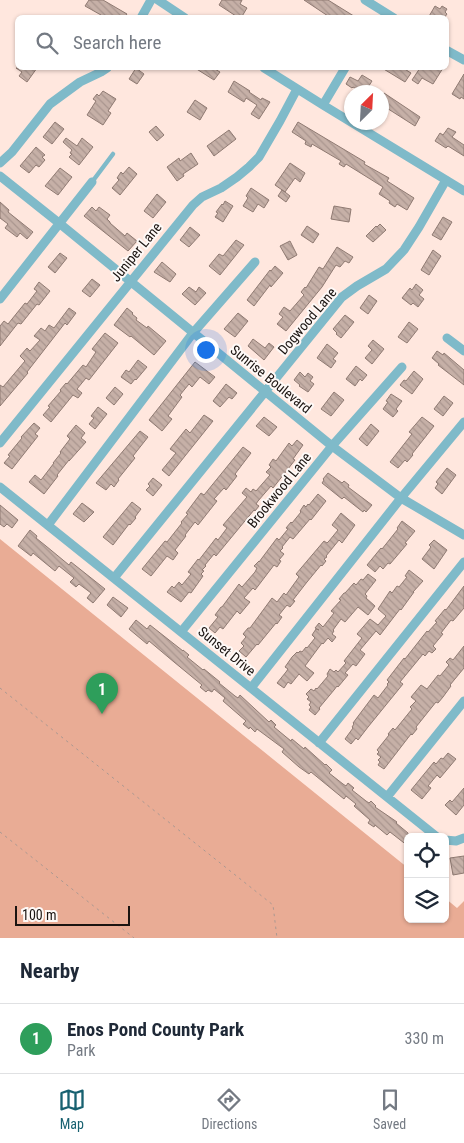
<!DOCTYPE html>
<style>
:root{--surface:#fff;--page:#f2f2f3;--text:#1f2937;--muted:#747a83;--line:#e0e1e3;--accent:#186170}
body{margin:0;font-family:"Roboto Condensed",sans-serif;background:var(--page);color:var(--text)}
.controls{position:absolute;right:15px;bottom:15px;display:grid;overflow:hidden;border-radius:8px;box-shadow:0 1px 4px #0004}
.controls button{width:45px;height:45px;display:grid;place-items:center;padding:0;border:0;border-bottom:1px solid var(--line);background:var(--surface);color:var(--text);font:25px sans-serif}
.compass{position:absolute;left:344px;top:85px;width:45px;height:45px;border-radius:50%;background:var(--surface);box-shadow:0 1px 4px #0004;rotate:24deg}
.scale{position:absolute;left:15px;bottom:12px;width:115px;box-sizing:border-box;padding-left:5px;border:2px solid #1b1411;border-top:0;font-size:14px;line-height:18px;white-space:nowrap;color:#1b1411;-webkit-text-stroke:4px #fef9f7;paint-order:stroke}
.you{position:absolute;left:205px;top:349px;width:18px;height:18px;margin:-12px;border:4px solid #fff;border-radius:50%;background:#1a73e8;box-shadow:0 0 0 8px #1a73e833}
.badge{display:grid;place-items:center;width:32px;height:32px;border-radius:50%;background:var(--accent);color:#fff;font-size:16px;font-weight:700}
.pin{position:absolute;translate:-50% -41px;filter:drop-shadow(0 1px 2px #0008)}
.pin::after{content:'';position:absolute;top:26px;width:18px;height:15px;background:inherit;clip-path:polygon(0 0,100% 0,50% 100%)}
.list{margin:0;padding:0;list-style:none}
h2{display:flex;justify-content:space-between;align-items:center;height:65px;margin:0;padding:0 20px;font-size:21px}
h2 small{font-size:16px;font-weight:400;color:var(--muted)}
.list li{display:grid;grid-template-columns:32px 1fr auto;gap:15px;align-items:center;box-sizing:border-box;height:70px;padding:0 20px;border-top:1px solid var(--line)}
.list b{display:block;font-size:19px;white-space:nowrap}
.list p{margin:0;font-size:16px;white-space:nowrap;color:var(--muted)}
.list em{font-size:16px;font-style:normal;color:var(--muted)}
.icon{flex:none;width:28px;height:28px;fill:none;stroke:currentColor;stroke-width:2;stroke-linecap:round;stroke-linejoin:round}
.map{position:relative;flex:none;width:464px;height:938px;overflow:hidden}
.search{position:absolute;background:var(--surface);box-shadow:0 1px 4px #0004;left:15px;right:15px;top:15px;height:55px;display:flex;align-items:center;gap:12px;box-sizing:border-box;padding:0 18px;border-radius:8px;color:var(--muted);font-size:19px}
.sheet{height:135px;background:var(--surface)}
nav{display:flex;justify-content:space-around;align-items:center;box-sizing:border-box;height:70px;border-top:1px solid var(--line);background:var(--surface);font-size:14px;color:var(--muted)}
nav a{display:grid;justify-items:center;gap:2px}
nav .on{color:var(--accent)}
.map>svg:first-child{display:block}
</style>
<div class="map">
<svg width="464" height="938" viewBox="0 0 464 938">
<defs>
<pattern id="building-back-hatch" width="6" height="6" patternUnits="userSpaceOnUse" patternTransform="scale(1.25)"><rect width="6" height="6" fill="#c6b0a7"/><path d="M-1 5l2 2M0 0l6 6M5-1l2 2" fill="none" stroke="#aa968f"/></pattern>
</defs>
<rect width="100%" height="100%" fill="#ffe7de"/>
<path fill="#e9ac95" d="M0 539 408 868V919H445V898L457 908 464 901V938H0Z"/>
<path fill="url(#building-back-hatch)" stroke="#8f7a72" d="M89 0H103L127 14 124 18H99L101 15 85 6Z
M222 0H242L240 4 247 8 241 18H239L219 5Z
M304 0H328L357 18H331Z
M435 6 440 9 442 6 447 9 445 12 447 14 444 18H428Z
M16 68H37L27 82 19 76 22 72Z
M136 68 144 74 137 84 129 79Z
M195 68H213L220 72 214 80Z
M382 68H403L411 73 405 82Z
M420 68H443L433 84 422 78 418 84 412 80Z
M464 74V99L461 97 460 99 452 94Z
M362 75 372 81 365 92H362L353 87 352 88 346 84 350 77 358 81Z
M234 81 250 91 249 92 261 100 262 98 270 102 259 119 251 114 257 105 246 98 244 102 228 92Z
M103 91 116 99 108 111 111 113 103 125 87 115 96 101 93 99 97 94 99 96Z
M384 93 420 117 415 126 382 105V97Z
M195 100 207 108 200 120 187 112Z
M55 122 64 129 52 144 43 137Z
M298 122 365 162 364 164 389 178 387 181 414 198 407 210 397 204 395 207 389 203 390 201 379 194 383 187 346 164 344 167 339 164 341 161 312 144 311 147 305 144 306 141 292 132Z
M156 126 164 135 157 141 149 132Z
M448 128 456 132 452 137 464 145V156L448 146 446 148 435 141 440 133 443 135Z
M229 130 236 139 214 156 207 146Z
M66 138 77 146 82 138 93 147 79 165 69 157 72 154 70 153 72 150 63 142Z
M36 147 45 155 42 157 45 160 39 167 36 165 29 173 20 166Z
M191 153 198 164 183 174 184 176 177 181 167 167 179 158 180 161Z
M290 163 305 173 300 182 295 178 285 192 290 196 286 202 278 196 282 190 285 192 275 185Z
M129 167 137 174 120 195 112 188 119 180 117 178 121 172 123 174Z
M60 168 72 177 58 195 45 186Z
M251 188 269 200 264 208 258 204 253 212 243 206 248 198 246 196Z
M157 194 166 202 153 218 144 211Z
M225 201 233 206 223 222 215 217 218 213 216 212 222 204 223 205Z
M0 202 9 210 8 212 33 232 27 239 20 233 17 237 5 228 8 224 0 218Z
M334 206 351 209 349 222 331 219Z
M92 207 96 211 99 207 110 215 107 219 110 222V223L125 236 127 233 137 241 128 251 84 216Z
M443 217 452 222 441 240 432 235Z
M380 224 386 230 373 242 366 236 376 226 377 227Z
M307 226 319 234 313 243 301 235Z
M190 227 200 235 189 247 180 240Z
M236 240 244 245 220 275 209 266 219 254 223 256Z
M290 241 297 255 288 260 280 246Z
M337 247 353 257 349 263 345 261 340 267 336 265 322 287 286 331 277 324 283 317 279 314 284 307 290 311 304 295 301 292 305 287 306 288 319 267 323 269Z
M433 250 441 256 429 275 421 270Z
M60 253 67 258 55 273 48 267Z
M162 262 176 274 170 282 154 272Z
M275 266 283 273 271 287 270 285 254 306 247 300 270 270 271 271Z
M92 279 100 285 90 297 82 291Z
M39 282 50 291 39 305 37 304 21 324 18 323 0 346V326L4 321 8 324 25 303 27 304 37 291 34 289Z
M416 284 423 290 419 295 424 299 418 307 413 303 411 305 402 298 410 288 412 290Z
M189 287 196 292 199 287 206 293 195 305 182 294Z
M369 295 377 301 368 314 360 308Z
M69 308 76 313 67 325 65 323 27 372 28 373 0 406V385L3 387 25 361 20 356 27 348 30 351 40 340 34 336 41 328 45 331 49 325 54 328Z
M127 308 133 313 132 314 137 318 136 320 147 328 148 326 166 341 154 355 131 336 130 337 114 325Z
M238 313 248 321 235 337 224 329Z
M345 315 354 322 341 338 336 334 337 333 333 329Z
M409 322 418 329 407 343 398 337Z
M105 333 118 343 89 380 86 378 77 389 82 393 78 398 73 395 51 422 43 415 50 407 48 406 61 391 60 390 66 383 67 384 83 365 86 367 96 352 92 349Z
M253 339 265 348 269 343 274 347 264 360 248 346Z
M373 340 384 349 372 364 365 358 372 350 368 346Z
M327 344 338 353 333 359 336 361 331 368 317 358Z
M437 351 443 355 444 353 464 370V385L438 365 439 364 432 358Z
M138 360 147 367 136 380 135 379 131 384 121 377 126 370 129 372Z
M195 362 215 377 209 384 200 377 192 387 189 384 180 395 182 397 168 416 172 419 162 431 149 420Z
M356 366 367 375 362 381 360 379 355 386 346 379Z
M414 371 423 379 412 394 400 385 404 380 406 381Z
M300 372 305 377 308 373 313 377 310 381 314 384 308 392 299 386 300 385 294 380Z
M226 384 237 393 232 399 229 397 220 407 213 401Z
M115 387 123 394 114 405 106 398Z
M334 392 344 400 331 416 321 409Z
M391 394 402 401 396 409 398 411 393 417 383 409 388 402 386 401Z
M444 396 453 403 443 416 434 409Z
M98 407 107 414 95 429 89 424 94 418 91 416Z
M204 415 213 421 169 476 162 470 176 453 170 449 186 429 190 433Z
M264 417 277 427 269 436 256 426Z
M422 417 434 426 412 454 413 455 407 462 405 460 398 468 390 462 412 434 409 432Z
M34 423 40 428 35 434 38 436 12 469 4 463 10 456 8 455 22 438 21 437Z
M371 424 379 431 367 446 359 439Z
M76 425 85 433 81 438 86 442 69 461V460L57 475 58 476 44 494 29 482 35 475 41 480 54 463H53L61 453 60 452 70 439 67 436Z
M140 431 148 437 133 456 135 458 118 479 119 480 114 487 111 484 106 490 96 483Z
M297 440 303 445 293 459 295 460 273 488 271 486 258 501 256 504 259 506 255 511 254 510 216 556 214 554 205 565 206 566 202 570 204 571 201 574 203 576 191 593 189 592 181 602 167 592 172 586 174 588 179 582 182 585 191 574 188 572 198 559 199 560 216 538 218 540 227 528 223 525 247 497 242 493 246 488 251 492 253 489 256 491 270 475 266 472 271 467 269 465 273 459 276 461 289 443 292 446Z
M243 447 251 453 235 474 237 476 226 490 224 488 214 499 217 501 198 525 195 522 185 535 186 536 175 550 178 553 173 560 167 556 151 576 142 569 165 541 167 542 182 523 181 522 188 514 186 513 201 493 204 495Z
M447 468 456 475 442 494 435 488 438 484 436 482Z
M328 473 342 483 344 481 349 485 348 487 372 505 366 512 364 510 363 512 344 497 342 499 322 483 324 480 323 479Z
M153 478 162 485 153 496 146 490 150 486 148 484Z
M318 494 326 501 311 520 310 519 293 539 290 537 282 547 283 548 280 551 284 554 279 560 281 561 277 567 274 565 255 590 253 588 244 598 250 602 240 614 237 611 223 629 220 627 215 633 209 628 218 617 215 615 221 607H222L239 584 242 587 255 572 257 568 254 566 259 561V562L277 538 279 540 288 529 286 528 291 522 292 523 301 512 300 511 304 505 306 507 308 504 309 505Z
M132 502 141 509 135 517 136 518 130 525 129 524 113 545 103 537Z
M82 503 94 512 84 522 73 514Z
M0 505 18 520 12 528 7 524 4 527 0 524Z
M341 513 355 525 342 543 339 540 326 556 327 557 324 559 326 561 322 566 321 565 307 582 293 600 295 601 290 607 287 605 279 615 282 617 277 624 276 623 258 645 257 644 246 657 239 651 244 646 241 643 246 637 243 634 248 628H250L272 598 277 602 284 593 286 595 299 577 296 574 324 541 327 543 329 541 338 530 332 525Z
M402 521 415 531 405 543 407 544 390 564 388 563 383 569 380 566 375 572 367 565 381 548 382 549 398 529 397 528Z
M30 530 37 536 36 538 46 546 69 565 71 562 105 589 93 603 87 598 91 593 79 584 76 587 70 582 74 578 59 566 55 571 33 553 31 556 18 546Z
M434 540 447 550 434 569 422 559 431 547 429 545Z
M409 570 423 581 413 592H414L406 603 401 610 400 609 380 635 376 631 360 650 365 654 356 666 353 664 345 673 348 675 338 687 337 686 334 690 319 708 320 709 315 715 309 710 311 707 309 705 311 702 307 699 309 697 306 694 311 689 314 691 316 688 317 689 328 676 327 674 330 669 334 672 336 670 338 672 346 663 344 661 362 638 357 634 370 619 378 625 386 616 378 609 390 591 392 593 397 586 399 587 407 577 405 576Z
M368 574 376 580 365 594 367 596 366 598 375 606 368 615 358 607 345 622 341 619 333 630 334 631 332 634 336 637 332 642 328 638 323 644 322 643 305 666 314 673 307 681 299 674 291 684 288 682 284 688 277 683 286 672 288 669 285 667 292 657 297 652 298 653 300 651 302 652 306 647 307 648 315 638 312 635 316 629 319 630 315 628 319 623 323 627 334 613 331 611 341 600 339 599 344 593H345L354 583 356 585 361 579 363 580Z
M464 586V608L453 621 451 620 441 633 443 634 433 646 436 649 432 653 429 651 425 656 423 654 400 682 403 684 368 727 358 740 356 738 351 744 345 739 353 728 352 727 354 724 353 723 374 695 378 698 388 685 387 684 389 682 387 680 404 658 405 659 427 631 428 632 437 622 435 621 445 609 446 610Z
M113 597 128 608 121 617 107 605Z
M136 620 147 629 150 625 183 651V650L189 655 187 657 203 670 204 669 220 682 219 683 235 696 238 698 240 695 269 722 271 720 276 725 274 727 291 741 292 739 304 749 305 747 325 765 326 764 332 770 329 773 343 784 346 786 348 783 354 788 352 790 366 801 369 803 371 801 376 806 375 807 397 822 396 823 408 833V846L390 832 387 835 375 825 374 827 368 823 370 820 354 806 356 804 346 796 344 799 311 772 309 774 299 767 282 752 284 749 257 729 255 732 250 727 249 729 243 724 246 721 223 701 225 698 214 689 212 692 208 690 206 692 200 687 202 685 174 662 149 641 147 644 129 629Z
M464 646V668L450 685 451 686 443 697 438 703 436 702 416 727 417 729 412 735 411 734 384 769 378 765 380 762 378 760 381 757 377 754 379 752 377 750 389 735 388 734 393 728 395 730 412 709 410 707 416 701 411 697 421 685 427 689 438 675 440 676 449 665 446 662 450 658 453 660Z
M448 753 456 759 440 778 437 775 428 786 431 788 422 799 411 790 434 762 436 764 441 758 443 759Z
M464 788V805L456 815 445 805 450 800 452 802Z
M464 856V873L453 875 450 858Z"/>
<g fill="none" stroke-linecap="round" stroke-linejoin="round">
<path stroke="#aa9891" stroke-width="1" stroke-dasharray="2.5 4" stroke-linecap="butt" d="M0 688 273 905 277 938
M0 832 134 938"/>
<path stroke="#7fbac9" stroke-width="4.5" d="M92 182 113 154"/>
<path stroke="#7fbac9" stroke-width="9" d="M158 0 185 18
M365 0 394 18
M141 18 151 0
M446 50 464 60
M264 68 323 105 464 191
M323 105 345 68
M0 163 12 152 50 104 80 82 101 72 107 68
M0 176 59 223 332 446 401 498 464 535
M0 299 92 182
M447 338 464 351
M0 443 193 205 202 197 221 188 237 177 249 167 259 157 280 121 297 89
M0 487 437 837
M48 525 193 333 255 262
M114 578 342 297 357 286 386 269 404 250 419 227 446 180
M181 632 332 446 402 367
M251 688 401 498 464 422
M319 743 464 562
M387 797 464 701
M445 840 456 841 464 838"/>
</g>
<g text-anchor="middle" stroke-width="4" stroke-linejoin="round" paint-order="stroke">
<g font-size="14" fill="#1b1411" stroke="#fef9f7">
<text transform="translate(136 252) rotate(-51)" y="5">Juniper Lane</text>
<text transform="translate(307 321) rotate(-50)" y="5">Dogwood Lane</text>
<text transform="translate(271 379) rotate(39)" y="5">Sunrise Boulevard</text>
<text transform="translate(279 490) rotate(-51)" y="5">Brookwood Lane</text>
<text transform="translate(227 651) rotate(39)" y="5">Sunset Drive</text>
</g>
</g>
</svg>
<div class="controls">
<button><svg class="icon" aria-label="locate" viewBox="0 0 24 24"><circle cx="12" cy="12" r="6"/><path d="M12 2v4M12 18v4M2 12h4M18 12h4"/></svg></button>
<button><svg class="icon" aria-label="layers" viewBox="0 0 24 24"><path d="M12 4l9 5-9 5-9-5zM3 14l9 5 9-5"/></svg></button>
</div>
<svg class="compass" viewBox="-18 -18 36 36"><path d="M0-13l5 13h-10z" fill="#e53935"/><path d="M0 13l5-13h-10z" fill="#747a83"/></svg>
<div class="scale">100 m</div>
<div class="you"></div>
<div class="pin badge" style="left:102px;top:714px;background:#2e9e5b">1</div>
<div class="search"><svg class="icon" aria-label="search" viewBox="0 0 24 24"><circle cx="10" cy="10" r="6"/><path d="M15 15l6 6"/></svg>Search here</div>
</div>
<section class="sheet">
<h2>Nearby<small></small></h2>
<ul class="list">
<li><span class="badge" style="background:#2e9e5b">1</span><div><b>Enos Pond County Park</b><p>Park</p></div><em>330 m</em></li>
</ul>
</section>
<nav>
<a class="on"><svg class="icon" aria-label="map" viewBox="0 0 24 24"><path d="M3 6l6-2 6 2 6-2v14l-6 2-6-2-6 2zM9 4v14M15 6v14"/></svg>Map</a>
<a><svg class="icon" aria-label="directions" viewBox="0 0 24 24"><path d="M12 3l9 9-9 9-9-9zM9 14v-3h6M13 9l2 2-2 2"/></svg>Directions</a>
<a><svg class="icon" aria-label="saved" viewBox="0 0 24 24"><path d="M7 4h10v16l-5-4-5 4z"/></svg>Saved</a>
</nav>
